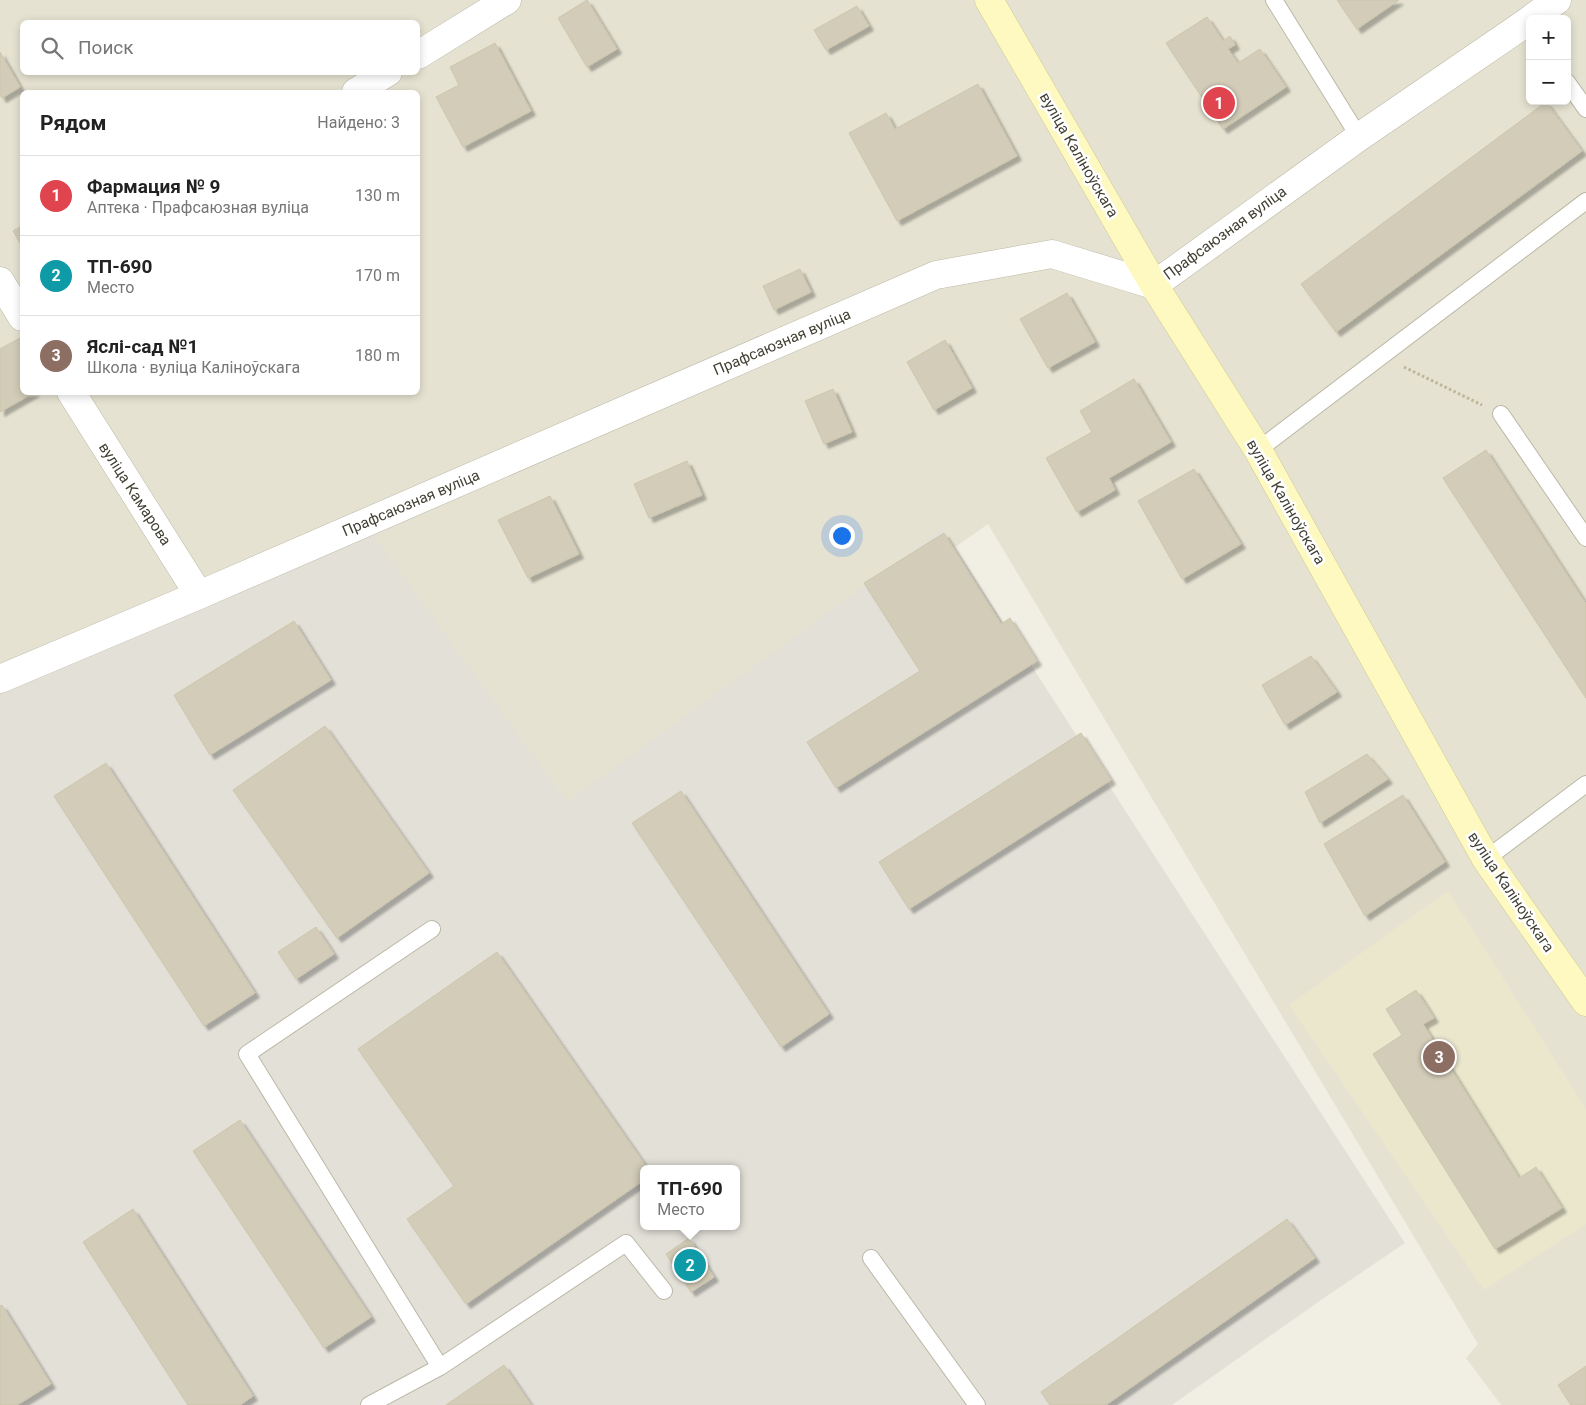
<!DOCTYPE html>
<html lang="ru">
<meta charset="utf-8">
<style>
:root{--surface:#fff;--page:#f2f2f2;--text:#222;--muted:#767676;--line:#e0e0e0;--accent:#2563eb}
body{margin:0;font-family:Roboto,sans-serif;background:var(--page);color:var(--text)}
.controls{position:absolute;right:15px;top:15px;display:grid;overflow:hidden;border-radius:8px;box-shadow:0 2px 8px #0003}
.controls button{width:45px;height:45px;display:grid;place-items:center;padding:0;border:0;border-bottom:1px solid var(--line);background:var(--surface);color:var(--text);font:25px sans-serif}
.you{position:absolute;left:841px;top:535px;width:18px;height:18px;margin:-12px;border:4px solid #fff;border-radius:50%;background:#1a73e8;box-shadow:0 0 0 8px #1a73e833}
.badge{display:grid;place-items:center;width:32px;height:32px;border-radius:50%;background:var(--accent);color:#fff;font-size:16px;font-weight:700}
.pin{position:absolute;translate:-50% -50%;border:2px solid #fff;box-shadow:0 1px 5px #0006}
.popup{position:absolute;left:640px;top:1165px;width:100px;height:65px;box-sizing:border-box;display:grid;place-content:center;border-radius:8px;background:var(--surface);filter:drop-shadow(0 1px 4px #0005);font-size:16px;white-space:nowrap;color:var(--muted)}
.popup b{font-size:19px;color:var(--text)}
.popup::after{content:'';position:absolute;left:50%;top:100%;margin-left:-10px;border:10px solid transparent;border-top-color:var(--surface)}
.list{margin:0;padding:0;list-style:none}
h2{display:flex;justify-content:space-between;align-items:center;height:65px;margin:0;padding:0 20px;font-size:21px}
h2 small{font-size:16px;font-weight:400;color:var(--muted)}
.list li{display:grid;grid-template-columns:32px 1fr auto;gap:15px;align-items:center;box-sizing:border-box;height:80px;padding:0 20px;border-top:1px solid var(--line)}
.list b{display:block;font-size:19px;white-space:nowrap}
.list p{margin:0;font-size:16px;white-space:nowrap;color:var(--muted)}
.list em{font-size:16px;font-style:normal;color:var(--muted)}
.icon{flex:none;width:28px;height:28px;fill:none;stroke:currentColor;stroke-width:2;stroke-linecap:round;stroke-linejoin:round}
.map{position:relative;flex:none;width:1586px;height:1405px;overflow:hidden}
.search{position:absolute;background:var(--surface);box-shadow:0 2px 8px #0003;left:20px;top:20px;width:400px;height:55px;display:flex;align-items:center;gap:12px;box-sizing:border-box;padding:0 18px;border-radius:8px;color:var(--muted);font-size:19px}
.panel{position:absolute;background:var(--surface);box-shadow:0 2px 8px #0003;left:20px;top:90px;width:400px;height:305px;border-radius:8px}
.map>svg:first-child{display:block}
</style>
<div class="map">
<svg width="1586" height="1405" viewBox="0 0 1586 1405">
<defs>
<filter id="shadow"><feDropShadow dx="4.5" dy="4.5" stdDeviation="1" flood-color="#0004"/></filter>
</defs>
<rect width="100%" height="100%" fill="#f1efe3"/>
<path fill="#e5e2d1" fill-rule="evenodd" d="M0 0H1586V1405H1501L1466 1358 1478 1344 988 524 676 744 174 1072 0 867ZM1530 19H1567V101H1530ZM22 22H418V72H22ZM22 92H418V392H22Z"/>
<path fill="#e3e0d8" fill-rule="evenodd" d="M368 528 567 802 943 529 1405 1243 1321 1300 1172 1405H0V684ZM644 1169H736V1226H644Z"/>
<path fill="#eae7cd" d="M1448 891 1586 1109V1224L1484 1290 1289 1005Z"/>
<path fill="#d2ccb8" stroke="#cdc6ac" filter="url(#shadow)" d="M587 0 617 49 587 67 558 18Z
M1337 0H1399L1357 29Z
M857 6 869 26 826 50 814 30Z
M1207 17 1223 41 1230 36 1235 45 1228 49 1238 63 1260 49 1286 87 1223 129 1166 43Z
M495 43 531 111 463 147 436 97 459 85 450 67Z
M0 52 20 87 2 98 0 95Z
M978 84 1017 156 897 221 849 133 886 113 895 129Z
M1546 102 1582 151 1336 332 1301 284Z
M22 226V246L13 231Z
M800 269 811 292 774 310 763 286Z
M1067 293 1095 342 1048 368 1020 319Z
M20 338 22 342V392H35L0 412V349Z
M945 340 972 388 934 410 907 362Z
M1134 379 1171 442 1109 478 1115 490 1077 512 1046 458 1092 432 1080 411Z
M833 389 852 432 824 444 805 401Z
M1486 450 1586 604V698L1443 478Z
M687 461 702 495 649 518 634 484Z
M1194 469 1241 544 1182 579 1138 501Z
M550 496 579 554 528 578 498 520Z
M944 533 1001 624 1010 618 1037 661 836 788 807 742 920 671 864 583Z
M294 621 331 680 210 755 174 695Z
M1311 656 1337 692 1285 725 1262 685Z
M325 726 429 873 337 938 233 790Z
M1081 733 1111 780 909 909 879 862Z
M1367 754 1388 779 1320 823 1305 792Z
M106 763 255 993 204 1026 54 796Z
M681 791 829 1014 781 1047 632 823Z
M1403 795 1445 862 1365 916 1324 844Z
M316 927 334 954 296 979 278 952Z
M497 952 648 1169H644V1180L466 1304 407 1219 454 1186 358 1049Z
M1416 990 1434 1018 1423 1024 1519 1178 1536 1167 1562 1208 1495 1249 1373 1054 1402 1035 1386 1009Z
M240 1120 371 1317 324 1348 193 1151Z
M133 1209 253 1396 240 1405H188L83 1242Z
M1287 1219 1315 1258 1106 1405H1050L1041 1392Z
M689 1238 714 1277 691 1292 666 1254Z
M2 1305 51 1384 17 1405H0V1306Z
M504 1365 531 1405H446Z
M1586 1366V1405H1571L1558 1385Z"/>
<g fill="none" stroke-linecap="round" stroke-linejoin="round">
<defs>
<path id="lane" d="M1274 0 1359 137
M1567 82 1586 109
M1501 414 1586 538
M1258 450 1586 201
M1486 859 1586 784
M432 929 247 1054 440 1367
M871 1258 977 1405
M369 1405 440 1367 626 1243 664 1291"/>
<path id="street" d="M1531 19 1557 0
M418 55 507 0
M356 92 388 72
M0 281 22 317
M71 392 199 595
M0 679 199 595 936 275 1052 254 1154 285 1359 137 1530 20"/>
<path id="secondary" d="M989 0 1154 285 1258 450 1486 859 1586 1002"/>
</defs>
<use href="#lane" stroke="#bcb8a6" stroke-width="18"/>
<use href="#street" stroke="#bcb8a6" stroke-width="29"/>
<use href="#secondary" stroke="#d0cb93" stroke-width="29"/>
<path stroke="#bdb697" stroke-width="3" stroke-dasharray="2.5 2.5" stroke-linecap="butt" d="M1404 367 1482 405"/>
<use href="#lane" stroke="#fff" stroke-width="16"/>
<use href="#street" stroke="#fff" stroke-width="28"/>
<use href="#secondary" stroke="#fdf9c0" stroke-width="28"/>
</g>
<g text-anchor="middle" stroke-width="5" stroke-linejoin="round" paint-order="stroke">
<g font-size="15" fill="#423f33" stroke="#fff">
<text transform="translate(1079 155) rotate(60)" y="5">вуліца Каліноўскага</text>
<text transform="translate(1225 233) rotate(-36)" y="5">Прафсаюзная вуліца</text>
<text transform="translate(782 342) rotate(-23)" y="5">Прафсаюзная вуліца</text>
<text transform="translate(135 494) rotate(57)" y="5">вуліца Камарова</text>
<text transform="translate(1286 502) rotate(60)" y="5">вуліца Каліноўскага</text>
<text transform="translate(411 503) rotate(-23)" y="5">Прафсаюзная вуліца</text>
<text transform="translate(1511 892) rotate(56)" y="5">вуліца Каліноўскага</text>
</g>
</g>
</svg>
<div class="controls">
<button>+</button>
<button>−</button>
</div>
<div class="you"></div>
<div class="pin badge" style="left:1219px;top:103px;background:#e0444e">1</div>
<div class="pin badge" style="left:690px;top:1265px;background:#0f9aa8">2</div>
<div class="popup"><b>ТП-690</b>Место</div>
<div class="pin badge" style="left:1439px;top:1057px;background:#8d6e63">3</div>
<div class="search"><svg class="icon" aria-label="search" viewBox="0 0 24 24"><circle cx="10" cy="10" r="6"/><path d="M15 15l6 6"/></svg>Поиск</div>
<section class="panel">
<h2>Рядом<small>Найдено: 3</small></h2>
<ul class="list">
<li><span class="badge" style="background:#e0444e">1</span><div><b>Фармация № 9</b><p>Аптека · Прафсаюзная вуліца</p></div><em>130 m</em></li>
<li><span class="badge" style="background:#0f9aa8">2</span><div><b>ТП-690</b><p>Место</p></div><em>170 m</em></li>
<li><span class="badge" style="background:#8d6e63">3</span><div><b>Яслі-сад №1</b><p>Школа · вуліца Каліноўскага</p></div><em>180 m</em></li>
</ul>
</section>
</div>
